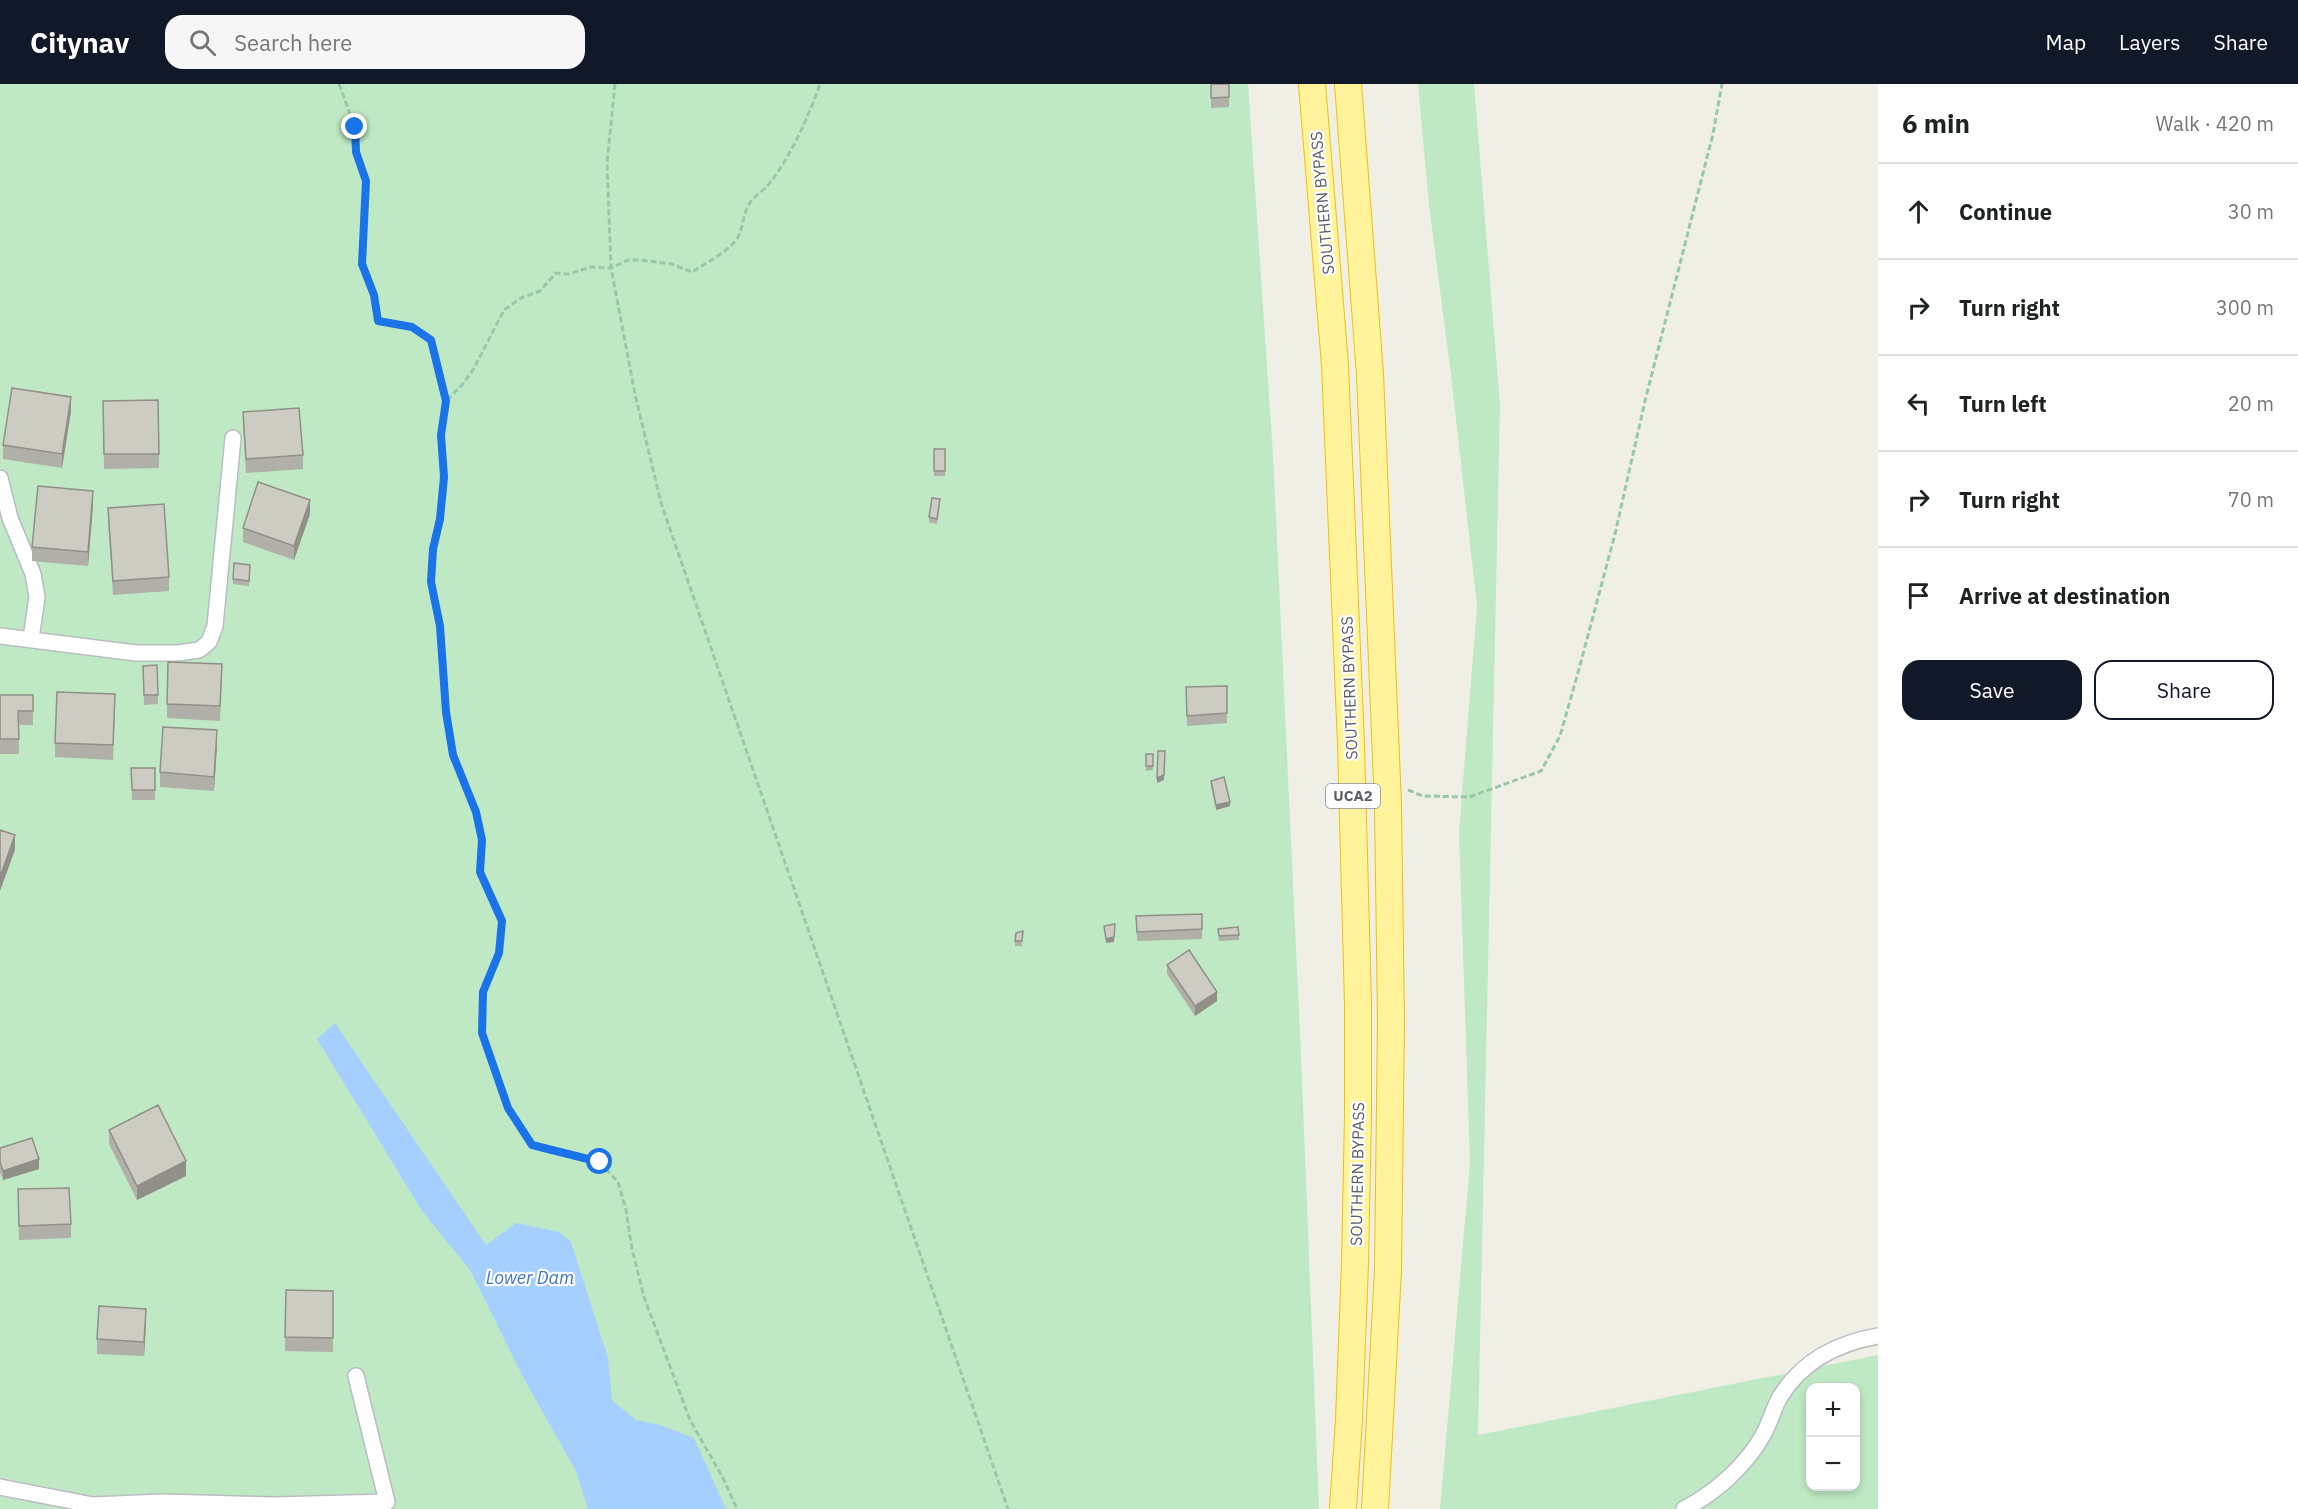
<!DOCTYPE html>
<meta charset="utf-8">
<style>
:root{--surface:#fff;--page:#f6f6f6;--text:#202124;--muted:#757577;--line:#e0e0e0;--accent:#111827}
body{margin:0;font-family:"IBM Plex Sans",sans-serif;background:var(--page);color:var(--text)}
.controls{position:absolute;right:18px;bottom:18px;display:grid;overflow:hidden;border-radius:12px;box-shadow:0 3px 9px #0003}
.controls button{width:54px;height:54px;display:grid;place-items:center;padding:0;border:0;border-bottom:2px solid var(--line);background:var(--surface);color:var(--text);font:30px sans-serif}
.stop{position:absolute;width:18px;height:18px;margin:-14px;border:4px solid #1a73e8;border-radius:50%;background:#fff}
.stop.end{background:#1a73e8;border-color:#fff;box-shadow:0 2px 6px #0008}
.list{margin:0;padding:0;list-style:none}
h2{display:flex;justify-content:space-between;align-items:center;height:78px;margin:0;padding:0 24px;font-size:26px}
h2 small{font-size:20px;font-weight:400;color:var(--muted)}
.list li{display:grid;grid-template-columns:39px 1fr auto;gap:18px;align-items:center;box-sizing:border-box;height:96px;padding:0 24px;border-top:2px solid var(--line)}
.list b{display:block;font-size:22px;white-space:nowrap}
.list em{font-size:20px;font-style:normal;color:var(--muted)}
.actions{display:flex;gap:12px;padding:18px 24px}
.actions a{flex:1;padding:14px 0;border:2px solid var(--accent);border-radius:18px;text-align:center;font-size:21px;color:var(--accent)}
.actions .main{background:var(--accent);color:#fff}
.icon{flex:none;width:33px;height:33px;fill:none;stroke:currentColor;stroke-width:2;stroke-linecap:round;stroke-linejoin:round}
.map{position:relative;flex:none;width:1878px;height:1425px;overflow:hidden}
header{display:flex;align-items:center;gap:36px;box-sizing:border-box;height:84px;padding:0 30px;background:var(--accent);color:#fff}
header strong{font-size:28px}
nav{display:flex;gap:33px;margin-inline-start:auto;font-size:21px}
.search{width:420px;height:54px;background:var(--page);display:flex;align-items:center;gap:15px;box-sizing:border-box;padding:0 21px;border-radius:18px;color:var(--muted);font-size:22px}
main{display:flex}
aside{flex:1;background:var(--surface)}
.map>svg:first-child{display:block}
</style>
<header>
<strong>Citynav</strong>
<div class="search"><svg class="icon" aria-label="search" viewBox="0 0 24 24"><circle cx="10" cy="10" r="6"/><path d="M15 15l6 6"/></svg>Search here</div>
<nav><a>Map</a><a>Layers</a><a>Share</a></nav>
</header>
<main>
<div class="map">
<svg width="1878" height="1425" viewBox="0 0 1878 1425">
<rect width="100%" height="100%" fill="#f0efe5"/>
<path fill="#bfe9c4" fill-rule="evenodd" d="M0 0H1248L1273 371 1301 971 1319 1425H0Z
M1418 0H1474L1500 321 1478 1351 1878 1271V1425H1440L1470 1079 1459 748 1477 522 1451 291 1429 121ZM1810 1304H1856V1402H1810Z"/>
<path fill="#a5cfff" d="M335 939 486 1161 516 1139 559 1148 571 1158 608 1274 612 1316 636 1336 660 1341 694 1354 726 1425H588L575 1385 524 1295 470 1186 422 1127 317 955Z"/>
<g fill="none" stroke-linecap="round" stroke-linejoin="round">
<defs>
<path id="minor" d="M0 394 10 434 33 490 37 513 31 555
M0 552 136 569H178L199 566 209 558 215 542 233 354
M0 1403 93 1421 161 1418 275 1421 387 1418 356 1292
M1684 1425C1715 1409 1746 1382 1763 1351 1770 1339 1773 1325 1780 1313 1802 1277 1838 1259 1878 1252"/>
<path id="trunk" d="M1312 0 1335 281 1351 660 1358 920V1031L1355 1180 1349 1336 1343 1425
M1348 0 1370 290 1388 721 1391 937 1388 1186 1375 1425"/>
</defs>
<use href="#minor" stroke="#b9bcc1" stroke-width="18"/>
<use href="#trunk" stroke="#f4c100" stroke-width="28"/>
<path stroke="#97c8aa" stroke-width="3" stroke-dasharray="6 3" stroke-linecap="butt" d="M339 0 355 43 356 68 366 97 362 180 374 211 378 237 412 243 431 256 446 317 441 351 444 393 440 435 433 465 431 498 440 542 446 628 453 671 476 728 482 756 480 788 502 837 499 869 483 907 482 949 509 1024 533 1061 600 1078 618 1098 626 1126 632 1165 644 1213 690 1336 723 1394 737 1425
M615 0 607 79 611 184 635 310 661 419 1008 1425
M447 316 462 301 473 286 504 226 521 214 540 207 556 189 568 190 592 183 611 184 628 176H640L672 180 692 188C706 179 726 169 737 155 743 145 743 130 749 120 754 112 763 107 769 100 790 74 809 32 820 0
M1408 706 1423 712 1469 713 1541 687 1560 652 1579 585 1615 450 1645 317 1713 50 1722 0"/>
<use href="#minor" stroke="#fff" stroke-width="15"/>
<use href="#trunk" stroke="#fff49b" stroke-width="26"/>
</g>
<path fill="#b0afa8" d="M1211 0H1229V23L1211 24Z
M103 317 159 370V384L104 385Z
M71 327 62 384 3 375V361Z
M243 328 303 371V385L246 389 243 342Z
M934 365H945V392H934Z
M940 420 937 440 929 438V433Z
M93 422 88 482 32 477V463Z
M108 424 169 493V507L113 511 108 438Z
M310 430 294 476 243 458V444Z
M250 485 249 502 233 500V495Z
M143 582 158 611V620L144 621Z
M222 594 220 637 167 634V620Z
M1227 602V639L1187 642 1186 603Z
M0 611H33V641H19V670H0Z
M115 625 113 676 55 673V659Z
M217 661 214 707 160 703V688Z
M1146 670H1153V686L1146 687Z
M131 684H155V716H132Z
M1211 697 1230 722 1216 726 1211 702Z
M1202 830V855L1137 857 1136 832Z
M1238 843 1239 856 1219 857 1218 845Z
M1023 847 1022 862H1015V857Z
M1167 881 1217 917 1195 932 1167 890Z
M109 1046 186 1092 137 1116 109 1060Z
M0 1064 39 1085 3 1096 0 1088Z
M18 1105 71 1140V1154L19 1156Z
M286 1206 333 1207V1268L285 1267Z
M146 1239 144 1272 97 1270V1255Z"/>
<path fill="#908f88" d="M71 313V327L62 384V370Z
M93 407V422L88 482V468Z
M310 416V430L294 476V462Z
M217 646V661L214 707V693Z
M1165 667 1164 696 1157 699V694Z
M1230 718V722L1216 726V721Z
M15 751V766L0 807V793Z
M1115 840 1114 858 1106 859V855Z
M1217 908V917L1195 932V922Z
M39 1075V1085L3 1096V1087Z
M186 1077V1092L137 1116V1102Z
M146 1225V1239L144 1272V1258Z"/>
<path fill="#cdccc3" stroke="#908f88" stroke-width="1.5" d="M1211 0H1229V13L1211 14Z
M12 304 71 313 62 370 3 361Z
M158 316 159 370H104L103 317Z
M299 324 303 371 246 375 243 328Z
M934 365H945V387H934Z
M258 398 310 416 294 462 243 444Z
M38 402 93 407 88 468 32 463Z
M932 414 940 415 937 435 929 433Z
M164 420 169 493 113 497 108 424Z
M234 479 250 481 249 497 233 495Z
M168 578 222 580 220 622 167 620Z
M157 581 158 611H144L143 582Z
M1227 602V629L1187 632 1186 603Z
M57 608 115 610 113 661 55 659Z
M0 611H33V627H18L19 655H0Z
M163 643 217 646 214 693 160 688Z
M1158 667H1165L1164 691 1157 694Z
M1146 670H1153V682H1146Z
M131 684H155V706H132Z
M1224 693 1230 718 1216 721 1211 697Z
M0 746 15 751 0 793Z
M1202 830V845L1137 848 1136 832Z
M1115 840 1114 853 1106 855 1104 842Z
M1238 843 1239 851 1219 852 1218 845Z
M1023 847 1022 857H1015L1016 849Z
M1189 866 1217 908 1195 922 1167 881Z
M158 1021 186 1077 137 1102 109 1046Z
M32 1054 39 1075 3 1087 0 1078V1064Z
M69 1104 71 1140 19 1142 18 1105Z
M286 1206 333 1207V1254L285 1253Z
M99 1222 146 1225 144 1258 97 1255Z"/>
<g fill="none" stroke-linecap="round" stroke-linejoin="round">
<path stroke="#1a73e8" stroke-width="8" d="M355 43 356 68 366 97 362 180 374 211 378 237 412 243 431 256 446 317 441 351 444 393 440 435 433 465 431 498 440 542 446 628 453 671 476 728 482 756 480 788 502 837 499 869 483 908 482 949 508 1024 532 1061 600 1078"/>
</g>
<g text-anchor="middle" stroke-width="4.5" stroke-linejoin="round" paint-order="stroke">
<rect fill="#fff" stroke="#8d9094" stroke-width="1.5" x="1326" y="700" width="54" height="24" rx="4.5"/>
<g font-size="15" font-weight="bold" fill="#5c6066">
<text x="1353" y="717">UCA2</text>
</g>
<g font-size="16" fill="#5c6066" stroke="#fff">
<text transform="translate(1322 119) rotate(-95)" y="6">SOUTHERN BYPASS</text>
<text transform="translate(1349 604) rotate(-92)" y="6">SOUTHERN BYPASS</text>
<text transform="translate(1357 1090) rotate(-89)" y="6">SOUTHERN BYPASS</text>
</g>
<g font-size="18" font-style="italic" fill="#3f75cb" stroke="#fff">
<text x="530" y="1200">Lower Dam</text>
</g>
</g>
</svg>
<div class="controls">
<button>+</button>
<button>−</button>
</div>
<div class="stop" style="left:600px;top:1078px"></div>
<div class="stop end" style="left:355px;top:43px"></div>
</div>
<aside>
<h2>6 min<small>Walk · 420 m</small></h2>
<ul class="list">
<li><svg class="icon" aria-label="ahead" viewBox="0 0 24 24"><path d="M12 20V5M6 11l6-6 6 6"/></svg><div><b>Continue</b></div><em>30 m</em></li>
<li><svg class="icon" aria-label="right" viewBox="0 0 24 24"><path d="M7 20v-9h11M14 6l5 5-5 5"/></svg><div><b>Turn right</b></div><em>300 m</em></li>
<li><svg class="icon" aria-label="left" viewBox="0 0 24 24"><path d="M17 20v-9H6M10 6l-5 5 5 5"/></svg><div><b>Turn left</b></div><em>20 m</em></li>
<li><svg class="icon" aria-label="right" viewBox="0 0 24 24"><path d="M7 20v-9h11M14 6l5 5-5 5"/></svg><div><b>Turn right</b></div><em>70 m</em></li>
<li><svg class="icon" aria-label="arrive" viewBox="0 0 24 24"><path d="M6 21V4h12l-3 4 3 4H6"/></svg><div><b>Arrive at destination</b></div></li>
</ul>
<div class="actions"><a class="main">Save</a><a>Share</a></div>
</aside>
</main>
